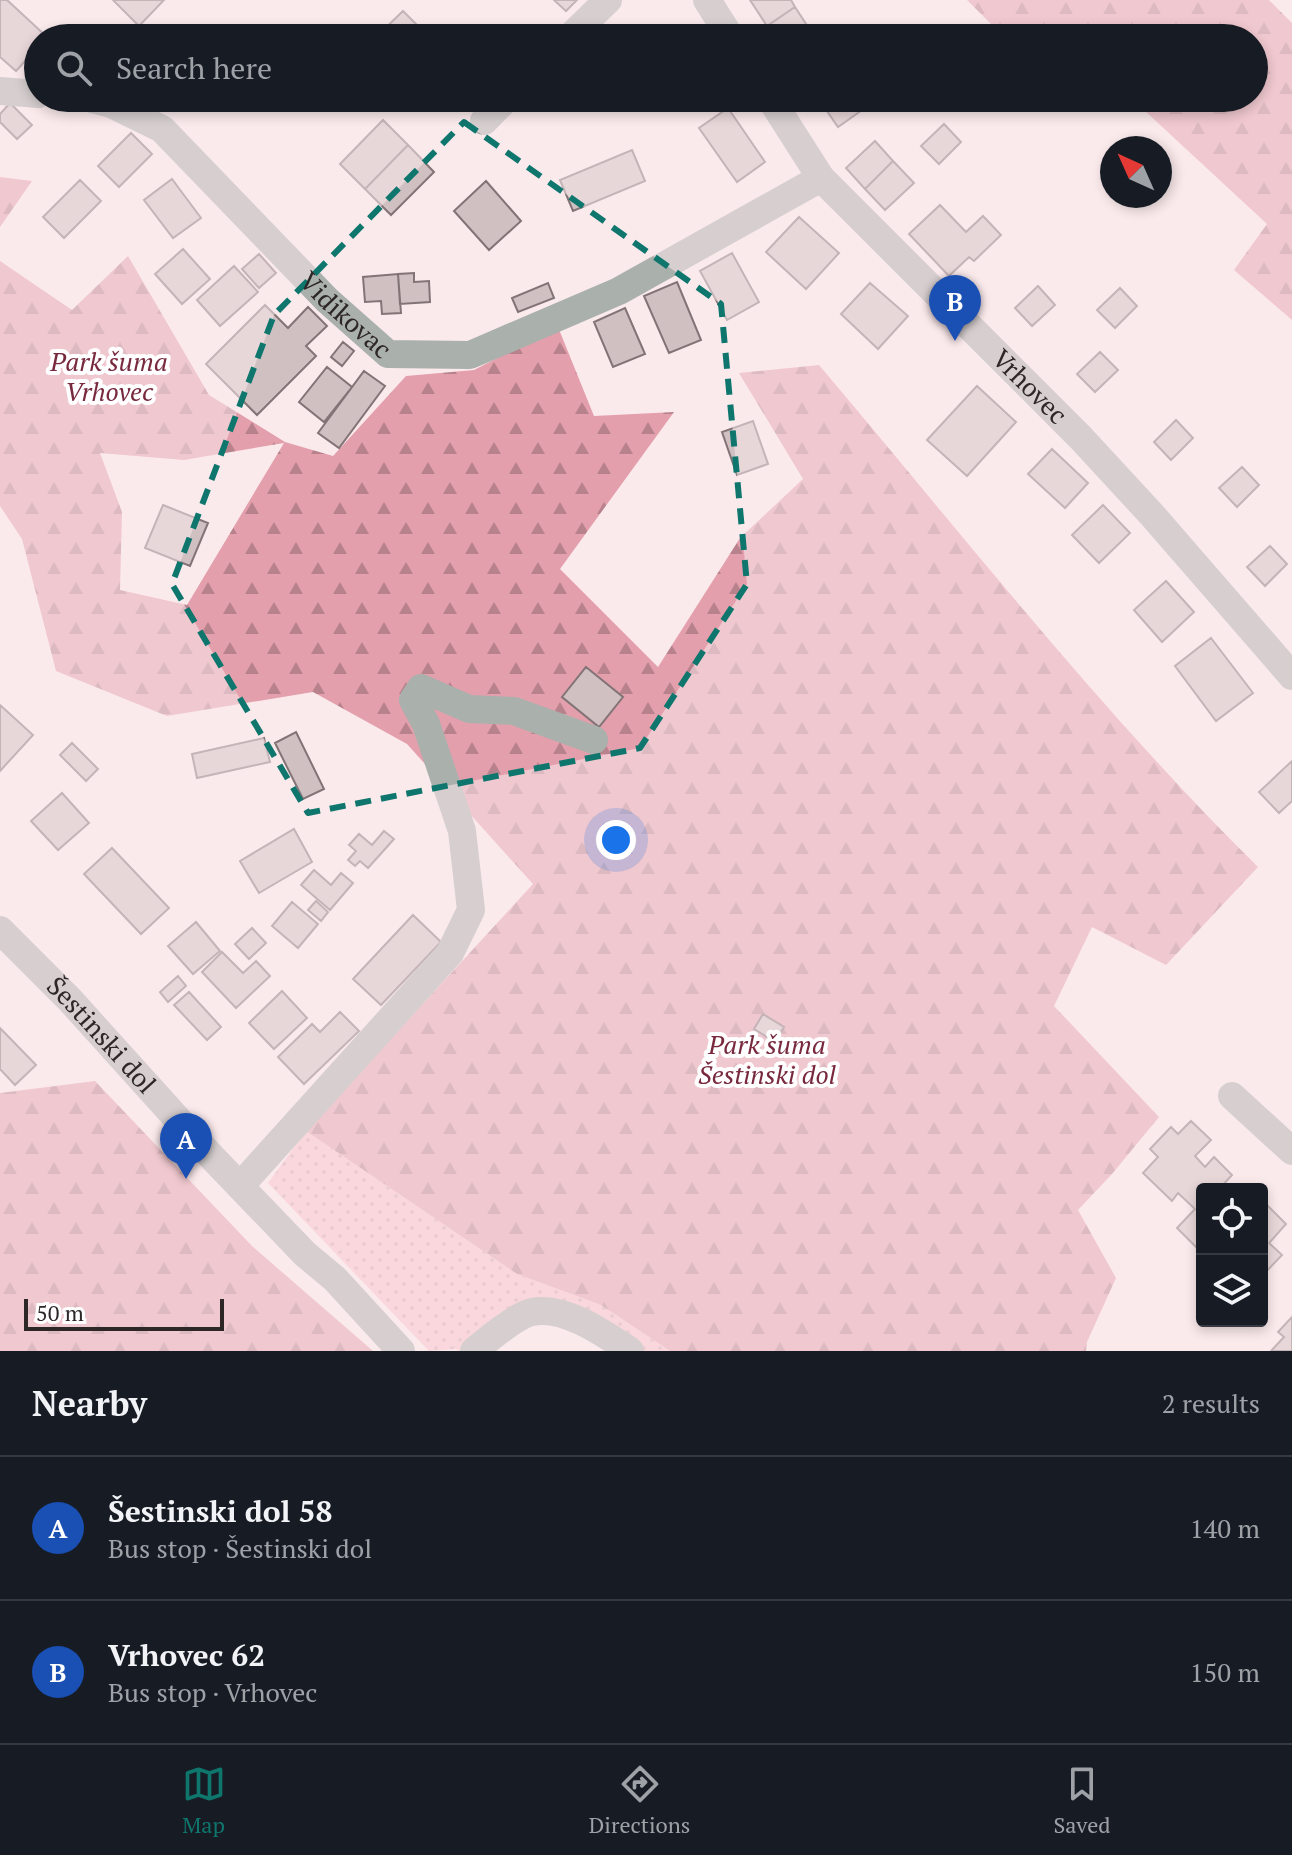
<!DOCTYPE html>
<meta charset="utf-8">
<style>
:root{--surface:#171b24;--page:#20242c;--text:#f1f3f6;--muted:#9ea1a6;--line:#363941;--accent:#0f766e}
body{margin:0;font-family:"PT Serif",serif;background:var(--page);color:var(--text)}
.controls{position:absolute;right:24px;bottom:24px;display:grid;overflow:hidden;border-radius:8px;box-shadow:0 4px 12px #0003}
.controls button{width:72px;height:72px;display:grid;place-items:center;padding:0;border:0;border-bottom:2px solid var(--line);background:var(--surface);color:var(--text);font:40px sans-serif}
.compass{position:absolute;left:1100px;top:136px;width:72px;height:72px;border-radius:50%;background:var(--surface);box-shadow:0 4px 12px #0003;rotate:315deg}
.scale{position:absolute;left:24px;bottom:20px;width:200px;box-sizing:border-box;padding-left:8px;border:4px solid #2d2728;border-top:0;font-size:22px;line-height:28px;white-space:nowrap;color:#2d2728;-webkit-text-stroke:6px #fff;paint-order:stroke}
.you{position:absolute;left:616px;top:840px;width:28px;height:28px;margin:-20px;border:6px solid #fff;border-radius:50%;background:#1a73e8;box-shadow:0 0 0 12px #1a73e833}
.badge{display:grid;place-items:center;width:52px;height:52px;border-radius:50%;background:var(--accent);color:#fff;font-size:26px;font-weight:700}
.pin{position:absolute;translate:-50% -66px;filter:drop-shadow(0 2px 4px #0008)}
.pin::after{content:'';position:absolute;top:42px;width:28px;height:24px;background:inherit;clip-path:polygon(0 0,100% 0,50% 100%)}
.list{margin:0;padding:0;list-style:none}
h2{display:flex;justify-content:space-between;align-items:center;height:104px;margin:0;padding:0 32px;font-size:34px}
h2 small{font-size:26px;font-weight:400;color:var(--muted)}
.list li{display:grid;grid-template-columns:52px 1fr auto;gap:24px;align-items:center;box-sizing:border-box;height:144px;padding:0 32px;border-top:2px solid var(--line)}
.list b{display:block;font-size:30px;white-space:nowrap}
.list p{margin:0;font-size:26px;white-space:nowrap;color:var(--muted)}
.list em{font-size:26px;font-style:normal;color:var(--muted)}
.icon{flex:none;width:44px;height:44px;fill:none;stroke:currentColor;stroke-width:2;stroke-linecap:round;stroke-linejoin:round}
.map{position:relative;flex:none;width:1292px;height:1351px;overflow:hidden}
.search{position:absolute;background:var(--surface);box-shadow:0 4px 12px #0003;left:24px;right:24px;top:24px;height:88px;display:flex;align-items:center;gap:20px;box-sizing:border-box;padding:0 28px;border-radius:44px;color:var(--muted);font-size:30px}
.sheet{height:392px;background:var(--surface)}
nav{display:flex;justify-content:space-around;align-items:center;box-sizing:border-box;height:112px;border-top:2px solid var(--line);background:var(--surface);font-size:22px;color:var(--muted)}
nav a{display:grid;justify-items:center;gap:4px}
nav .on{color:var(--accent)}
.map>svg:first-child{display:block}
</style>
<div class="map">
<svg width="1292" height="1351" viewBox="0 0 1292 1351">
<defs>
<pattern id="grass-dots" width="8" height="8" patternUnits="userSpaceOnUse" patternTransform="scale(2)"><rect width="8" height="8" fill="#f5c1ca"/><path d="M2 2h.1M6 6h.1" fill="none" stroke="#d2a6ae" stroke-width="1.8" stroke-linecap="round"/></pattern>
<pattern id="forest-firs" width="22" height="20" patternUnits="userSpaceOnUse" patternTransform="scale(2)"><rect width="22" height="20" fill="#e39fac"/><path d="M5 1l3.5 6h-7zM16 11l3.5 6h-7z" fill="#b8828c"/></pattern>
</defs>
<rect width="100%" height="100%" fill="#fbeaec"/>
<path fill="url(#grass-dots)" d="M306 1131 517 1274 601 1305 670 1351H643L580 1310 468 1343 459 1351 456 1349 429 1351 268 1183Z"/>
<path fill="url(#forest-firs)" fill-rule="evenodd" d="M967 0H1269L1292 23V320L1234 270 1267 224 1131 98H1254V38H1005Z
M0 177 32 181 0 227Z
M128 256 209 395 285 442 333 456 406 376 474 370 558 327 594 416 674 412 560 569 658 667 740 538 803 479 739 373 819 365C962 534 1100 711 1258 867L1166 965 1092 927 1054 1006 1159 1117 1112 1174 1078 1210 1116 1278 1087 1342 1086 1351H670L601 1305 517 1274 306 1131 533 884 407 744 313 692 167 716 56 671 22 539 0 506V261L72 310ZM284 443 187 605 120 590 122 512 100 453 184 460Z
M95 1081 252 1246 373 1351H0V1093Z"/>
<path fill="#d0c0c2" stroke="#827476" stroke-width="2" d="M0 0H7L47 37 38 38V47L16 71 0 57Z
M113 0H164L139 26Z
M554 0H577L566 11Z
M750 0H791L795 7 767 26Z
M795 7 812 33 804 38H775L767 26Z
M403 11 430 38H375Z
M818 98H879L838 127Z
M10 103 32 125 17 139 0 122V114Z
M728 108 765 162 737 182 699 128Z
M383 120 408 145 365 189 340 164Z
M944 124 961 142 939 164 921 146Z
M131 133 152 154 119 187 98 166Z
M875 141 893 161 865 189 846 168Z
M408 145 434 172 391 215 365 189Z
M632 150 645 181 573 211 560 180Z
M893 161 914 183 885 210 865 189Z
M172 179 201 218 173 238 144 200Z
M80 180 101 201 64 238 43 217Z
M486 181 521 221 489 250 454 211Z
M940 205 966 232 983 216 1001 235 974 261 969 257 949 276 909 234Z
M799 217 839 253 806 289 766 252Z
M183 249 210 279 182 304 155 274Z
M732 253 759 302 727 320 700 271Z
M259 254 276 273 259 288 242 269Z
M234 266 258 292 220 326 197 300Z
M414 273V282L429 281 430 302 400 304 398 274Z
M398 274 401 313 382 314 381 301 365 302 363 277Z
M677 282 701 340 669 353 644 296Z
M548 283 554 298 518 312 512 298Z
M870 283 908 316 878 349 841 314Z
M1038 286 1055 305 1032 326 1015 308Z
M1120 288 1137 306 1115 328 1097 310Z
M265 305 288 328 308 307 327 326 306 346 316 356 257 415 206 364Z
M625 308 645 354 613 367 594 322Z
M343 342 354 351 342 366 331 357Z
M1100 352 1118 370 1095 392 1077 374Z
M327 367 352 387 324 422 299 402Z
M364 371 385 386 339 448 318 433Z
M977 386 1016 422 967 476 927 440Z
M1176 420 1193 438 1171 460 1154 442Z
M753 421 768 464 737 475 722 432Z
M1052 449 1088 483 1065 508 1028 474Z
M1242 467 1259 485 1237 507 1219 488Z
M163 505 208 523 190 566 145 548Z
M1103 505 1130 533 1099 563 1072 535Z
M1270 546 1287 564 1265 586 1247 567Z
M1166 581 1194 612 1162 642 1134 610Z
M1211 638 1253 693 1216 721 1175 666Z
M586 667 623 697 599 727 562 697Z
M0 705 33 735 0 771Z
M296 732 324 789 303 799 275 743Z
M264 738 270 762 197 778 192 754Z
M72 743 98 769 86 781 60 755Z
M1292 761V801L1279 813 1259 792Z
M62 793 89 823 58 850 31 821Z
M294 829 312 862 259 893 240 861Z
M384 831 394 839 368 868 360 861 355 866 348 860 356 851 349 845 359 834 372 845Z
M112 848 169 908 141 934 84 874Z
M314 870 331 885 341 873 353 883 330 910 301 885Z
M316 901 328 912 321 921 308 910Z
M292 902 318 924 298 948 272 926Z
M413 915 441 942 381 1005 353 979Z
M196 922 220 951 193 974 168 946Z
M252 928 266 943 249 959 235 944Z
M222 952 243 973 256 961 270 976 236 1008 202 972Z
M178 976 186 986 168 1002 160 992Z
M282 991 307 1018 274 1049 249 1023Z
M189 992 221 1027 207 1040 174 1005Z
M340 1012 359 1031 304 1084 278 1057 312 1024 320 1032Z
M763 1014 784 1027 775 1042 754 1029Z
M0 1028 36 1065 15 1085 0 1069Z
M1191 1121 1211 1140 1195 1156 1205 1167 1214 1157 1232 1175 1221 1187 1223 1189H1202V1253L1177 1228 1195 1209 1178 1193 1172 1201 1143 1173 1158 1157 1150 1149 1171 1127 1178 1134Z
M1265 1203 1286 1224 1269 1243 1282 1255 1262 1276V1206Z
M1292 1317V1351H1271L1284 1337 1278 1332Z"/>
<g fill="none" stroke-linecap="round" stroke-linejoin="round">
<g stroke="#aab0ac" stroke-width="28">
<path d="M707 0 731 38"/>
<path d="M569 38 608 0"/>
<path d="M0 91 38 94"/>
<path id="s1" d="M88 98 111 104 162 129 327 300 388 354 470 355 619 291 821 178"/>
<path id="s2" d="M770 98 821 178 1081 438 1153 516 1292 676"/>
<path d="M484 121 507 98"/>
<path id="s3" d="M0 930 70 1000 209 1154 305 1254 335 1279 401 1351"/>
<path d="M1232 1096 1292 1151"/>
<path d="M240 1186 450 953 471 910 462 831 426 724 413 700 421 688 469 709 514 711 594 740"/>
<path d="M474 1351C486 1341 517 1315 532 1312 564 1305 605 1334 630 1351"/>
</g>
</g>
<path d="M0 0H1292V1351H0ZM464 122 721 304 747 584 640 748 308 813 172 584 274 315Z" fill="#fbeaec" fill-opacity=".55" fill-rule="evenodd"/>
<path fill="none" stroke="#0f766e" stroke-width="6" stroke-dasharray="16 10" stroke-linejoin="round" d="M464 122 721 304 747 584 640 748 308 813 172 584 274 315Z"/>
<g text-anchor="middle" stroke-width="8" stroke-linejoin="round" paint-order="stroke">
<g font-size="26" fill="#2d2728" stroke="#fff">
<text dy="9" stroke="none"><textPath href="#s1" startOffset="342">Vidikovac</textPath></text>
<text dy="9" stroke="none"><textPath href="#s2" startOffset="390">Vrhovec</textPath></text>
<text dy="9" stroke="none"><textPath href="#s3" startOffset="146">Šestinski dol</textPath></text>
</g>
<g font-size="26" font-style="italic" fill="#78293e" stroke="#fff">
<text x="109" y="371">Park šuma<tspan x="109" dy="30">Vrhovec</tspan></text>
<text x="767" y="1054">Park šuma<tspan x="767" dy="30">Šestinski dol</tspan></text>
</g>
</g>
</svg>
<div class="controls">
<button><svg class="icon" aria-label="locate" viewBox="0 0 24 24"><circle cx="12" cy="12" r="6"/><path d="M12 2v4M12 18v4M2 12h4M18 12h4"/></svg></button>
<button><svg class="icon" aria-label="layers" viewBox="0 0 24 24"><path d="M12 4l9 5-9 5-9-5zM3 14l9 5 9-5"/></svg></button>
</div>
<svg class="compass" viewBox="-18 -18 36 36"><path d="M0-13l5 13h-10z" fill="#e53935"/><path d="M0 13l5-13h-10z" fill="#9ea1a6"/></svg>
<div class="scale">50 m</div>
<div class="you"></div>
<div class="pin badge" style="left:186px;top:1179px;background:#1a4fb4">A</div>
<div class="pin badge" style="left:955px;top:341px;background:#1a4fb4">B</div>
<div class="search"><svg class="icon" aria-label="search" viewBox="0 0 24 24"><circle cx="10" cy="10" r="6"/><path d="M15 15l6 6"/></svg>Search here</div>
</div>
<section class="sheet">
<h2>Nearby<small>2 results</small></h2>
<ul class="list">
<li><span class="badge" style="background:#1a4fb4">A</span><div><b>Šestinski dol 58</b><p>Bus stop · Šestinski dol</p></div><em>140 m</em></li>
<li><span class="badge" style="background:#1a4fb4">B</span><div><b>Vrhovec 62</b><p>Bus stop · Vrhovec</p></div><em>150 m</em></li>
</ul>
</section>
<nav>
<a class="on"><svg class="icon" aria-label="map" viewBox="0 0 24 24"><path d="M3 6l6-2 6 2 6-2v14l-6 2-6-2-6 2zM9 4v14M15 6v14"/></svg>Map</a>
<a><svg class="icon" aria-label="directions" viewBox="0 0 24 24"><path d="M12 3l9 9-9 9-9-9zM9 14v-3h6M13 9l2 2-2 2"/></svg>Directions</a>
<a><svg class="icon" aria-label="saved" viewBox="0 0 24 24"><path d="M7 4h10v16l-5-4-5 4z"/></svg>Saved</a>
</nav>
